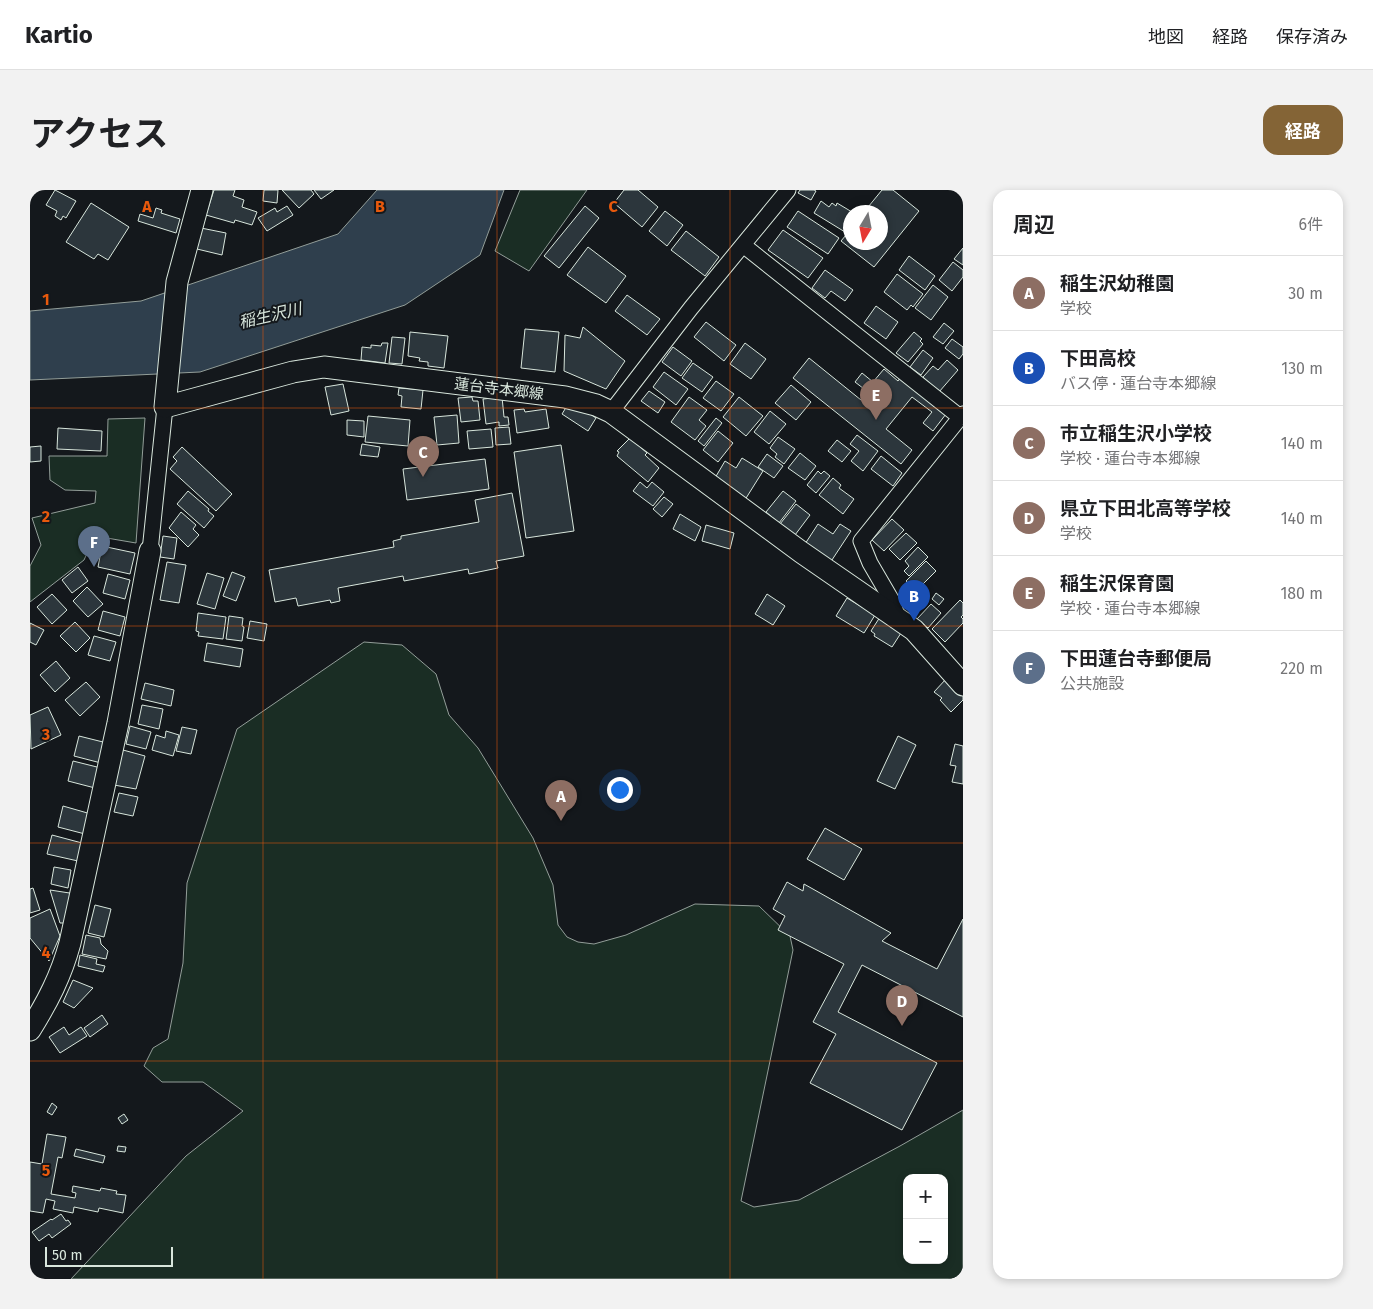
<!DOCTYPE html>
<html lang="ja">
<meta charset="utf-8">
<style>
:root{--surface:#fff;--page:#f2f2f2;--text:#202124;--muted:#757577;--line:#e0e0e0;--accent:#846436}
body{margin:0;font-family:"Fira Sans","Noto Sans JP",sans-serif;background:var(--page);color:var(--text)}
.controls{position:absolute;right:15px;bottom:15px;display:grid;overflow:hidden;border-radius:10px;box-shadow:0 2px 8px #0003}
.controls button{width:45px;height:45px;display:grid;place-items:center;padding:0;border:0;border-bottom:1px solid var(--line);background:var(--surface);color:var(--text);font:25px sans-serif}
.compass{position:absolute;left:813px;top:15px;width:45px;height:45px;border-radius:50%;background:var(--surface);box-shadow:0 2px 8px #0003;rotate:190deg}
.scale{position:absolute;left:15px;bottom:12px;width:128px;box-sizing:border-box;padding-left:5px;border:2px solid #d8e6dc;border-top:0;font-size:14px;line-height:18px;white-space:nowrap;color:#d8e6dc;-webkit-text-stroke:4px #14181c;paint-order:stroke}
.you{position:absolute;left:589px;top:599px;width:18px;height:18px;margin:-12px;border:4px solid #fff;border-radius:50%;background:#1a73e8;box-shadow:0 0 0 8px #1a73e833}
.badge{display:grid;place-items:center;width:32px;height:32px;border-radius:50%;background:var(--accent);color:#fff;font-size:16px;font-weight:700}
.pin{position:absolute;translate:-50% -41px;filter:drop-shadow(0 1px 2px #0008)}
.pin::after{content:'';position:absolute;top:26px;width:18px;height:15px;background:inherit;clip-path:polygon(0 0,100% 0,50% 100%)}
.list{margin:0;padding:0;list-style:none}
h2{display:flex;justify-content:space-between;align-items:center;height:65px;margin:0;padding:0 20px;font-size:21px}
h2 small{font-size:16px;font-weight:400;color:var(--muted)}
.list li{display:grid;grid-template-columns:32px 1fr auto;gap:15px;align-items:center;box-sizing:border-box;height:75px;padding:0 20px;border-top:1px solid var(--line)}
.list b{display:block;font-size:19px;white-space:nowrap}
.list p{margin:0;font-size:16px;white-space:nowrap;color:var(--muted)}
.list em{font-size:16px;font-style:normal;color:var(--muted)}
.map{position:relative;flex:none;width:933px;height:1089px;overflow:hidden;border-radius:15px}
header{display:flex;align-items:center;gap:30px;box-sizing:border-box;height:70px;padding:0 25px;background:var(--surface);border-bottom:1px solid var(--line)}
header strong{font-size:24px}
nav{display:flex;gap:28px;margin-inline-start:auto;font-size:18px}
.intro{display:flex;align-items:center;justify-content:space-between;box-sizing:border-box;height:120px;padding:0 30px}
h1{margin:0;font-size:35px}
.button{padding:12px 22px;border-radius:15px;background:var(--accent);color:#fff;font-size:18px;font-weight:700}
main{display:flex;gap:30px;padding:0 30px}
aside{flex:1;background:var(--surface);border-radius:15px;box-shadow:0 2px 8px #0003}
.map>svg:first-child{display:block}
</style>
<header>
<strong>Kartio</strong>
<nav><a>地図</a><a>経路</a><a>保存済み</a></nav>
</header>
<div class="intro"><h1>アクセス</h1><a class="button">経路</a></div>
<main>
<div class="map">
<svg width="933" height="1089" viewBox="0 0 933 1089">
<rect width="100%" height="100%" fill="#14181c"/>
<path fill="#1a2d24" stroke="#939e99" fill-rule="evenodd" d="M490 0H557L499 81 465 61Z
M115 228 106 353 65 346 54 370 0 412V376L11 355 2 328 65 313 66 301 35 300 20 290 19 266H77L78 229Z
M334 452 372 455 406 484 419 525 448 558 503 648 523 695 528 735 537 747 548 752 564 754 596 745 665 714 729 716 760 746 763 760 711 1011 724 1017 769 1010 870 956 933 920V1089H41L156 966 213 921 173 892H132L114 876 123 858 138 849 153 773 157 693 207 539ZM877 988H914V1070H877Z"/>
<path fill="#2f3f4d" stroke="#939e99" d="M347 0H474L450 65 375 115 170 182 0 190V121L111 111 308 44Z"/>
<path fill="#2c363c" stroke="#d8e6dc" d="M25 0 46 11 36 28 33 26 31 30 25 26 27 21 16 15Z
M184 0H205L203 6 214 10 212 17 227 22 222 35 205 30 204 33 176 25Z
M234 0H248L247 13 233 11Z
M252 0H281L284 4 269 18Z
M284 0H304L291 9Z
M594 0H608L628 17 612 37 584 13Z
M770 0H784L786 1 781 10 768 3Z
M852 0H863L889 21 844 77 811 51 821 39V52H851V22H834Z
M791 11 799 17 802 13 806 16 807 13 822 22H821V34L815 42 784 23Z
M61 13 99 37 78 70 68 64 64 69 36 52Z
M257 16 263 25 237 41 228 28 245 18 247 22Z
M555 16 569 28 529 78 514 66Z
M126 18 132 20 131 23 150 29 146 43 108 31 110 24 123 28Z
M635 21 653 35 637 56 619 41Z
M768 21 809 48 798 64 757 37Z
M171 38 196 43 192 65 167 59Z
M753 40 793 68 778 88 738 60Z
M656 41 689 67 675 86 641 60Z
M558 57 596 86 576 113 537 85Z
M933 58V75L924 69Z
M879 66 905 86 895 100 869 80Z
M923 72 933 80V87L922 101 909 90Z
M795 80 823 100 815 111 801 101 795 108 782 98Z
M867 84 893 104 883 117 881 115 877 120 854 102Z
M903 95 918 107 901 130 885 118Z
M597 105 630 129 617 145 585 121Z
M846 116 868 132 856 149 834 133Z
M676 132 706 155 694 171 664 147Z
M914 133 924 141 913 154 903 147Z
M553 137 595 171 576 199 534 181 535 145 550 148Z
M495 139 529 142 525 182 491 178Z
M380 142 418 146 414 178 398 176V172L389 171 390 168 378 166Z
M884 142 892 149 890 151 893 154 878 172 866 163Z
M362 147 375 148 372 174 359 173Z
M922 149 933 157V164L929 169 915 158Z
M352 153H358L355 173 331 170 332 157 341 158V155L351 156Z
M715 153 736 169 721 189 700 174Z
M643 157 662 171 651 186 632 172Z
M893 160 903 168 891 185 880 177Z
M779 168 831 210 838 202 825 192 832 183 843 192 854 179 868 191 870 188 916 224 903 241 893 233 902 222 882 207 856 239 882 260 871 274 763 188Z
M917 170 928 180 909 202 893 187 903 176 908 180Z
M663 173 683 187 672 202 652 188Z
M634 182 658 199 646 215 623 197Z
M686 191 704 204 691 221 673 208Z
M313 194 319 221 301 225 295 197Z
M761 195 781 212 766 230 745 213Z
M369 198 393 200 391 219 371 217 372 206 368 205Z
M619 201 635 212 628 223 611 211Z
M442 207 443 211H448L450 230 431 232 428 208Z
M472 207 474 227H478L479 235 469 236V232L456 234 453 209Z
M659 207 677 220 669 230 676 236 665 250 641 232Z
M709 207 733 226 716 246 693 227Z
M540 211 566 228 558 241 532 224Z
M494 219 495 222 516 219 519 238 487 243 484 220Z
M740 221 756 234 739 254 724 242Z
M427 225 429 253 407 255 404 227Z
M338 226 380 230 378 256 335 252Z
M686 228 692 233 674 256 668 251Z
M317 230 334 231V247L317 245Z
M479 237 481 254 466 255 465 238Z
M28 238 72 241 71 261 27 259Z
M461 239 463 257 439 259 437 241Z
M688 241 703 253 688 272 673 260Z
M827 245 848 261 833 281 821 271 829 261 820 254Z
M748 247 765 259 754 274 745 267 747 264 740 258Z
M600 248 617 263 615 265 629 278 618 292 587 266 589 262 587 261Z
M807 250 821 261 812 272 798 261Z
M332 254 350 257 348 267 330 265Z
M531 255 544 341 496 348 484 262Z
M11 256V271L0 272V257Z
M152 257 202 304 186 321 140 279 147 271 143 267Z
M770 263 786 276 775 290 758 278Z
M737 264 753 276 744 288 728 277Z
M851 266 872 283 863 296 841 279Z
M712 268 733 281 713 313 685 288 695 271 706 278Z
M455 269 459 299 377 310 373 279Z
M788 281 791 284 794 281 800 286 786 303 777 295Z
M803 288 811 295 809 298 824 309 813 324 789 305Z
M610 292 617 298 622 292 634 302 623 316 603 301Z
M158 301 179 319 178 321 184 326 174 338 147 314Z
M753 301 766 311 749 333 736 322Z
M482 303 494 366 466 371 468 378 439 384 438 379 374 391 373 386 308 398 310 411 301 413 300 410 268 416 266 408 245 412 239 380 364 357 363 351 371 349V346L449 332 445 310Z
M634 307 643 314 632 327 623 319Z
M766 314 780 325 765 345 750 334Z
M151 322 166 335 163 339 169 345 158 357 139 338Z
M650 324 671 337 665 351 643 339Z
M862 329 874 340 854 361 842 350Z
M788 334 803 344 810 334 821 341 798 376 775 354Z
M676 335 704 343 700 359 672 351Z
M876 343 887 353 870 370 859 359Z
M133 346 147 348 144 369 130 367Z
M72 356 105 363 100 384 68 377Z
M888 357 898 367 879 386 874 381 879 376 875 371Z
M896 371 906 381 886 401 876 391Z
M137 372 156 375 149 413 130 410Z
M48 377 58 391 42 403 32 390Z
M202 382 215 387 206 411 193 406Z
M177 383 194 388 185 419 167 414Z
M78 384 100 390 95 409 73 403Z
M57 397 73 414 58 427 43 411Z
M906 403 914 409 909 415 902 409Z
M22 404 37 420 22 434 7 417Z
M737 404 755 416 743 435 725 424Z
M817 408 845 425 834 443 806 426Z
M930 410 933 413V425L931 427 933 429V433L915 452 902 439Z
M901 414 911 423 898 438 887 429Z
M73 421 95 427 90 446 68 440Z
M168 423 196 427 193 449 168 446 169 442 166 441Z
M199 426 213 428 212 436 214 437 212 451 196 449Z
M850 427 871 443 862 457 844 446 845 444 841 441Z
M220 431 237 434 234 451 217 448Z
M45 432 60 448 46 462 30 446Z
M0 433 14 440 6 455 0 452Z
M64 446 86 452 80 471 58 465Z
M177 453 213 459 210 477 174 471Z
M26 471 40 488 25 502 10 485Z
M916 489 933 506V510L921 522 910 510 912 508 904 502Z
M56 492 70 507 50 526 35 510Z
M115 493 144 500 141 516 111 509Z
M112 515 133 519 129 539 108 534Z
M18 517 31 545 1 559 0 525Z
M100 536 121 542 116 559 96 554Z
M152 537 167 540 161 564 146 561Z
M136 541 149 545 143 566 122 560 126 545 135 548Z
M49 546 77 553 71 573 44 566Z
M868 546 886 555 865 599 847 591Z
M925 554 933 556V594L922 592 926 576 920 575Z
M93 560 115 566 106 599 84 595Z
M43 571 71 578 65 598 38 591Z
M89 603 108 607 103 626 84 622Z
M33 616 61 624 55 644 28 637Z
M795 638 832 659 814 690 777 669Z
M22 645 52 653 48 671 17 664Z
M24 677 41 680 38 698 21 694Z
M757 692 773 701 774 694 861 743 852 751 907 779 933 729V827L832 775 808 822 907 873 872 940 780 893 806 844 783 832 814 774 748 740 755 726 743 719Z
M3 698 10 720 0 723V699Z
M20 700 46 704 39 733H30Z
M65 715 81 719 74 747 58 743Z
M20 719 30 746 19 771 0 748V728Z
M56 745 70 748 71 754 78 761 76 769 52 764Z
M50 765 67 769 66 774 75 776 73 782 48 776Z
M43 790 63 798 44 818 33 812Z
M72 825 78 834 60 847 54 838Z
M34 837 39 845 51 837 57 846 30 863 19 847Z
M22 913 27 917 22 925 17 922Z
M94 924 98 930 92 934 88 928Z
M17 944 36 947 32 968 28 967 21 1004 45 1008 46 1003 42 1002 43 996 70 1001 71 998 87 1001 86 1004 96 1005 93 1023 69 1018 68 1022 44 1017 43 1023 23 1019 25 1011 16 1009 13 1023 0 1021V972L12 974Z
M88 956 96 957 95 962 87 961Z
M46 959 75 966 73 973 44 966Z
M31 1024 36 1031 38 1030 41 1034 22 1048 19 1044 9 1051 2 1042 21 1029 22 1030Z"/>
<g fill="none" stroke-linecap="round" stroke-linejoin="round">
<defs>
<path id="street" d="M713 55 930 227
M581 222 661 118 758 0
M120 361 135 217
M869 430 861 409 840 373 831 351 933 224"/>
<path id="secondary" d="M172 0 147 92 135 217 263 182 294 177 535 207 566 215 581 222 771 362 884 440 933 495
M0 840C18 811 31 786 40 753L88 533 120 361"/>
</defs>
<use href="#street" stroke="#d8e6dc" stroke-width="17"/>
<use href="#secondary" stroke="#d8e6dc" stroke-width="23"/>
<use href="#street" stroke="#14181c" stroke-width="15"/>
<use href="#secondary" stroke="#14181c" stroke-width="21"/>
</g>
<path fill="none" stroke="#e8590c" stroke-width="1" stroke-opacity="0.55" d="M233 0V1089M467 0V1089M700 0V1089M0 218H933M0 436H933M0 653H933M0 871H933"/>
<g text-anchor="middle" stroke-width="4" stroke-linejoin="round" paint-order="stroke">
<g font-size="15" fill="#d8e6dc" stroke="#14181c">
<text transform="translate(469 199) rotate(7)" y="5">蓮台寺本郷線</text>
</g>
<g font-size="16" font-style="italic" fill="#d8e6dc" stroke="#14181c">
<text transform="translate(240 125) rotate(-13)" y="6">稲生沢川</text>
</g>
</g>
<g font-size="16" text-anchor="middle" font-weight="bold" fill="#e8590c" stroke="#14181c" stroke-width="4" stroke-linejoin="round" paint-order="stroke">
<text x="117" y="22">A</text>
<text x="350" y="22">B</text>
<text x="583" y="22">C</text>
<text x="16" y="115">1</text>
<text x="16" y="332">2</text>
<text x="16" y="550">3</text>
<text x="16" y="768">4</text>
<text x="16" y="986">5</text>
</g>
</svg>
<div class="controls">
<button>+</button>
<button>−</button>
</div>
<svg class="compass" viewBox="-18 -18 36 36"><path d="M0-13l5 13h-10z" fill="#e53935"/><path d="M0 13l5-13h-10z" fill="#757577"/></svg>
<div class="scale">50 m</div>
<div class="you"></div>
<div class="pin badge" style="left:531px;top:631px;background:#8d6e63">A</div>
<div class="pin badge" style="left:884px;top:431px;background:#1a4fb4">B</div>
<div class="pin badge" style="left:393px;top:287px;background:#8d6e63">C</div>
<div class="pin badge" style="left:872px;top:836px;background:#8d6e63">D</div>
<div class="pin badge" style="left:846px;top:230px;background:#8d6e63">E</div>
<div class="pin badge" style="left:64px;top:377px;background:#5c6f8a">F</div>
</div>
<aside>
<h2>周辺<small>6件</small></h2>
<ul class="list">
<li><span class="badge" style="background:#8d6e63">A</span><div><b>稲生沢幼稚園</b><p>学校</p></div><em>30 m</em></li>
<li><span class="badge" style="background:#1a4fb4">B</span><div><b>下田高校</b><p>バス停 · 蓮台寺本郷線</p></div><em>130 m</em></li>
<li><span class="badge" style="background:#8d6e63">C</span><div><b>市立稲生沢小学校</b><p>学校 · 蓮台寺本郷線</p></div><em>140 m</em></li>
<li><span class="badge" style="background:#8d6e63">D</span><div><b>県立下田北高等学校</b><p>学校</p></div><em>140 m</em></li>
<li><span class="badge" style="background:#8d6e63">E</span><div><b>稲生沢保育園</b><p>学校 · 蓮台寺本郷線</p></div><em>180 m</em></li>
<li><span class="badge" style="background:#5c6f8a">F</span><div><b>下田蓮台寺郵便局</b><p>公共施設</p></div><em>220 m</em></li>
</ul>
</aside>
</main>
